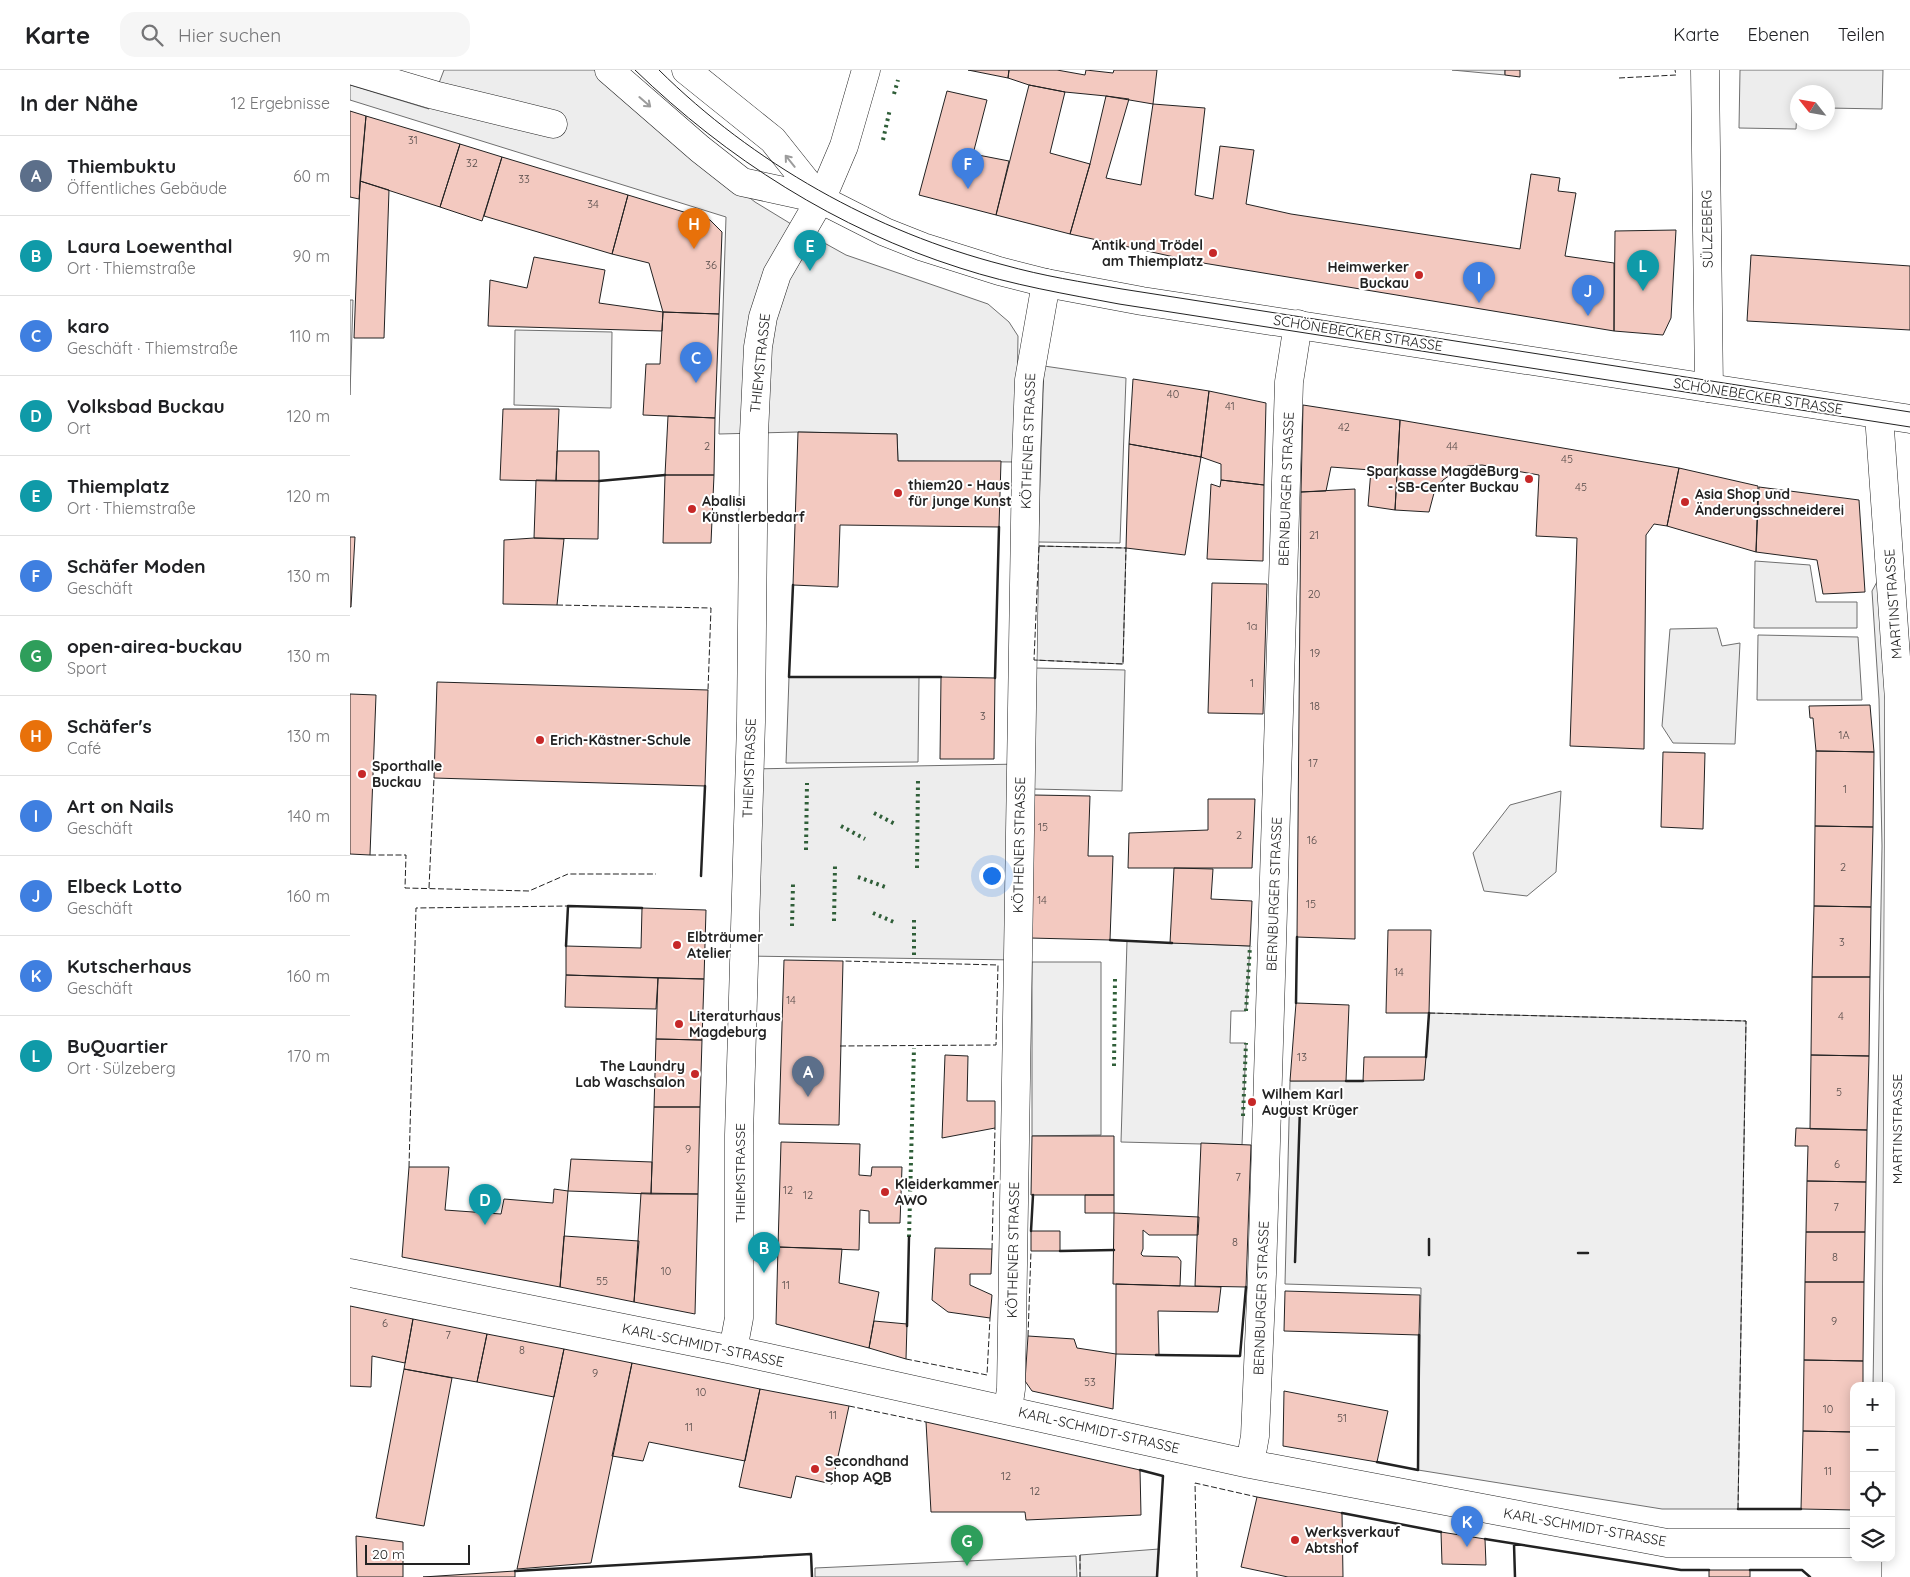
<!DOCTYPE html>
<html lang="de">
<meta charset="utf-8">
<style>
:root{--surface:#fff;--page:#f6f6f6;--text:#202124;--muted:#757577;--line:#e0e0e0;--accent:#c62828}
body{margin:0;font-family:Quicksand,sans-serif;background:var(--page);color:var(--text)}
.controls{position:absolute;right:15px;bottom:15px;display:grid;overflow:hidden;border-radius:10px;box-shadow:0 2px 12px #0003}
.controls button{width:45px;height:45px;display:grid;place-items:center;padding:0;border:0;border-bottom:1px solid var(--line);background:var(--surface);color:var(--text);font:25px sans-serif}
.compass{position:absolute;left:1440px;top:15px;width:45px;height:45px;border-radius:50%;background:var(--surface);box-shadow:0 2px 12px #0003;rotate:301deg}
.scale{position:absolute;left:15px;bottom:12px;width:105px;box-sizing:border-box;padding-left:5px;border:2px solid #222;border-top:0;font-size:14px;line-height:18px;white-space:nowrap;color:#222;-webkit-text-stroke:4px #fff;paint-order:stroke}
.you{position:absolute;left:641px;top:805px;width:18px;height:18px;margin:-12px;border:4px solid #fff;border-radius:50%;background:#1a73e8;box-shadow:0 0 0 8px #1a73e833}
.badge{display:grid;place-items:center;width:32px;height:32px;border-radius:50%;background:var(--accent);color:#fff;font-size:16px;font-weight:700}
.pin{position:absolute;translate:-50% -41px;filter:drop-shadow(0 1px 2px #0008)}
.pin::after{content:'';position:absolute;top:26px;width:18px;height:15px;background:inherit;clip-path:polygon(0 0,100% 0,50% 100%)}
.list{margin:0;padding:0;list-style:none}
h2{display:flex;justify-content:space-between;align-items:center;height:65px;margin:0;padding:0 20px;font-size:21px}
h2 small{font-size:16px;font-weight:400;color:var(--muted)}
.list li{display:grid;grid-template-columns:32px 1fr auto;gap:15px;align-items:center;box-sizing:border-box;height:80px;padding:0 20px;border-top:1px solid var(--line)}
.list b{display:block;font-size:19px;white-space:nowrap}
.list p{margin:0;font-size:16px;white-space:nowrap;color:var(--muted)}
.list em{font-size:16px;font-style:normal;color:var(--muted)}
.icon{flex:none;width:28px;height:28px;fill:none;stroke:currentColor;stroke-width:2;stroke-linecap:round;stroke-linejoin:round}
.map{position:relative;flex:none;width:1560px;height:1507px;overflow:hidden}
header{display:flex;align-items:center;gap:30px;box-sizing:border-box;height:70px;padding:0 25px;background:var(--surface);border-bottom:1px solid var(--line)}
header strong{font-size:24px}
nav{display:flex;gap:28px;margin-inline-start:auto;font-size:18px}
.search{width:350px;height:45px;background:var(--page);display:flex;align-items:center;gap:12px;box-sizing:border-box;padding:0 18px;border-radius:15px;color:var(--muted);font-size:19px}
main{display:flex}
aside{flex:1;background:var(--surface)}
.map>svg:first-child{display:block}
</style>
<header>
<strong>Karte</strong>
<div class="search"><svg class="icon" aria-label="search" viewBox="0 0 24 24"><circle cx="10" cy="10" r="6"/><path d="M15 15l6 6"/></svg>Hier suchen</div>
<nav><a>Karte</a><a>Ebenen</a><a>Teilen</a></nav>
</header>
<main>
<aside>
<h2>In der Nähe<small>12 Ergebnisse</small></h2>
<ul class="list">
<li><span class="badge" style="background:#5c6f8a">A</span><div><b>Thiembuktu</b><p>Öffentliches Gebäude</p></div><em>60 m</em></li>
<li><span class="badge" style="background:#0f9aa8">B</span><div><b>Laura Loewenthal</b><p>Ort · Thiemstraße</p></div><em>90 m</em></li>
<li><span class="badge" style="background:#3f7fe0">C</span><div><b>karo</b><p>Geschäft · Thiemstraße</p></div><em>110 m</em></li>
<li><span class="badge" style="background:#0f9aa8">D</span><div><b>Volksbad Buckau</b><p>Ort</p></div><em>120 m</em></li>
<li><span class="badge" style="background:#0f9aa8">E</span><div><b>Thiemplatz</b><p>Ort · Thiemstraße</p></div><em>120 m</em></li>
<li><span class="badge" style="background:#3f7fe0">F</span><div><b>Schäfer Moden</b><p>Geschäft</p></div><em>130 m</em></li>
<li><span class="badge" style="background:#2e9e5b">G</span><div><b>open-airea-buckau</b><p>Sport</p></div><em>130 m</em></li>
<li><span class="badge" style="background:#e8710a">H</span><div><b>Schäfer's</b><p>Café</p></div><em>130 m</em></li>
<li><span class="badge" style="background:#3f7fe0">I</span><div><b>Art on Nails</b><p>Geschäft</p></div><em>140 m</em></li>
<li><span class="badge" style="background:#3f7fe0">J</span><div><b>Elbeck Lotto</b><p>Geschäft</p></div><em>160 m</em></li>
<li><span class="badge" style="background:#3f7fe0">K</span><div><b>Kutscherhaus</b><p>Geschäft</p></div><em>160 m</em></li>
<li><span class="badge" style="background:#0f9aa8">L</span><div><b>BuQuartier</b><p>Ort · Sülzeberg</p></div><em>170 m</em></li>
</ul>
</aside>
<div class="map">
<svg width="1560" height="1507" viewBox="0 0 1560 1507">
<rect width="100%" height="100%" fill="#fff"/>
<path fill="#eee" stroke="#6f6f6f" d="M685 598 775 600 772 721 683 719Z
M1211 721 1206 802 1177 826 1134 821 1123 783 1160 735Z
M777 871 900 876 896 941H881L880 973H896L892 1075 771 1072Z
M682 892H751V1065L682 1066Z
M1079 943 1396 951 1388 1439H1312L1068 1400 1071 1218 935 1214 940 1011 1074 1010Z
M809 1479 807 1507H730V1485Z
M726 1486 727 1507H465V1498Z"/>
<path fill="#ededed" stroke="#6f6f6f" d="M94 0H248L333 75 405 132 451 160 496 185 638 234 659 252 668 266 666 392 548 391 547 364 448 362 369 364 376 147 0 30V15L79 39Z
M1102 0H1155V5Z
M1390 0H1533L1532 39 1478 38V22H1448L1446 59 1389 58Z
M0 230H3L0 325Z
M165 260 262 262 261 338 164 335Z
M694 296 776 308 770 473 688 472Z
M689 476 776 478 773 594 684 590Z
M1405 491 1460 495 1466 532H1507V558H1404Z
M1528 510 1539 652 1533 1316H1523L1532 776 1529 629 1522 521Z
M1367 558 1372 576 1390 573 1385 674 1323 673 1312 656 1320 559Z
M1408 565 1508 567 1512 630H1407Z
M439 607H569L568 692 436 693Z
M671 694 667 890 394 886 400 699Z"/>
<path fill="#f3c9c0" stroke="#222" d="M618 0H659L658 8Z
M659 0H707L735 5 736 0 763 3 764 0H807L803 34 756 26 715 22 679 15 658 8Z
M1155 0H1170V7L1155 5Z
M679 15 715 22 700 83 740 94 720 164 646 145Z
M597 21 637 30 623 84 659 91 646 145 569 125Z
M756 26 779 29 756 108 791 115 803 34 855 38 845 125 863 129 870 76 904 80 896 134 941 144 1170 179 1181 104 1210 108 1208 121 1226 123 1215 186 1264 193V261L847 192 720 164 740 94Z
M0 41 16 46 9 129 0 127Z
M16 46 110 74 90 137 10 111Z
M110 74 152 87 132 151 90 137Z
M152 87 278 125 262 184 134 146Z
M10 111 39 120 34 268H4Z
M278 125 360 150 372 162 369 244 313 242 299 193 262 184Z
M1326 160 1321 248 1313 265 1264 261 1265 161Z
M1401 185 1560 196V260L1397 251Z
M184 187 255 200 249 233 313 242 312 261 138 256 140 210 177 218Z
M313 242 369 244 365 348 293 345 296 294H310Z
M783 309 859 321 851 387 779 374Z
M859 321 916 333 914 415 871 410V394L851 387Z
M953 335 1050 350 1045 440 1018 436 1021 400 981 397 976 421 951 422Z
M153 339H209L206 411 150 410Z
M318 346 365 348 364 405H315Z
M1050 350 1329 398 1317 456 1304 454 1296 465 1294 679 1220 676 1227 468 1186 466 1189 405 1132 395 1118 396 1106 401 1093 410 1084 423 1079 442 1045 440Z
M448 362 547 364 548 391H651L649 457 490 455 488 517 443 515Z
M779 374 851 387 835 485 776 478Z
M207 381H249V411H206Z
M1329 398 1408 416 1406 482 1317 456Z
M315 405H364L361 473H313Z
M186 410 249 411 248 469 184 468Z
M871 410 914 415 913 491 857 489 861 414 870 417Z
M1409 417 1509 430 1515 522 1473 524 1467 490 1406 482Z
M1005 419V869L947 867 951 422Z
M0 467H5L1 537H0Z
M184 468 214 469 207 535 153 534 154 470Z
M862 513 917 514 913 644 858 643Z
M591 607 645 608 644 689H590Z
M87 612 358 620 355 716 84 708Z
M0 624 26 625 20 785 0 784Z
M1520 635 1524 682 1466 681 1463 648H1460L1459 636Z
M1466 681 1524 682 1523 757 1465 756Z
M1313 682 1355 683 1353 759 1311 757Z
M684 725 740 726 738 786H763L760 870 680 868Z
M858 729H905L902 798H778L779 763 858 760Z
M1465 756 1523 757 1521 837 1464 836Z
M824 798 863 799 861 829 902 831 900 876 820 873Z
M1464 836 1521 837 1520 907H1462Z
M292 838 356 840 354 909 216 905V876L291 878Z
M1038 860H1081L1079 943H1036Z
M434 890 493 891 489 1055 429 1054Z
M216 905 308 908 306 939 215 937Z
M1462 907H1520L1519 986 1461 985Z
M308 908 354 909 352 970 306 969Z
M946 933 999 935 996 1011H940Z
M306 969 352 970 350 1037H304Z
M595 985 618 986 617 1031H645V1058L592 1068Z
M1461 985 1519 986 1517 1060 1460 1059Z
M1014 987H1076L1074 1010 1013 1011Z
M304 1037H350L348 1124H301Z
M1446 1058 1517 1060 1516 1112 1457 1111 1458 1076H1445Z
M682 1066H764V1125H681Z
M431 1072 510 1074 509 1105 521 1106 522 1097H552L550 1153H519V1141L510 1140 509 1180 428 1177Z
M851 1073 901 1075 896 1217 845 1216Z
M221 1089 302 1092 301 1124 218 1121Z
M59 1097H99L95 1140 151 1144 154 1129 203 1133 204 1119 218 1121 210 1217 52 1187Z
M1457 1111 1516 1112 1515 1162H1456Z
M291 1123 348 1124 345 1244 284 1232Z
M735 1125H764V1143H735Z
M764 1143 849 1147 848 1165H799L793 1160V1179L791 1184 793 1186 828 1187 831 1191 830 1216 763 1214Z
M681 1161H710V1181H681Z
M1456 1162H1515L1514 1212H1455Z
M214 1166 289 1171 284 1232 210 1217Z
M428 1177 492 1179 489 1213 529 1222 519 1278 426 1254Z
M585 1178 642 1179 641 1204H620V1215L642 1225 640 1248 598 1242 582 1230Z
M1455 1212H1514L1513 1291 1454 1290Z
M766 1214 871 1217 868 1242 808 1241 809 1285 766 1284Z
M935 1221 1070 1225 1069 1265 934 1261Z
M0 1236 63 1249 55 1293 22 1286 21 1317 0 1316Z
M63 1249 137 1264 127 1312 54 1299Z
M524 1251 557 1254 556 1289 519 1278Z
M137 1264 214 1279 204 1327 127 1312Z
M678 1266 724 1269 727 1278 766 1284 763 1339 682 1321 675 1311Z
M214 1279 282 1293 241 1493 167 1499Z
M1454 1290 1513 1291V1316H1504V1362L1453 1361Z
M282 1293 410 1319 395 1391 299 1372 293 1391 262 1386Z
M54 1299 102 1308 74 1456 26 1448Z
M410 1319 499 1336 482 1414 446 1406 441 1428 389 1417Z
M934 1321 1038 1341 1027 1392 933 1376Z
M576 1352 790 1400 791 1445 676 1450 675 1442H581Z
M1453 1361 1504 1362V1440L1451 1439Z
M907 1427 992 1443 993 1507H938L891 1497Z
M1091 1462 1135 1469 1136 1495 1092 1494Z
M6 1466 53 1472V1507H7Z
M1359 1500H1400V1507H1359Z
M165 1501V1507H73Z"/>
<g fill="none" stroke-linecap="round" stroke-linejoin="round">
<defs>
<path id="minor" d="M0 0 84 25 203 54
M1355 0 1359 318
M1529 345 1549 630 1546 1507
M0 1203 383 1280 900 1394 1317 1473H1504
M383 1280 389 1248V1065L401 652 404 364 408 277 413 247 427 204 474 123 494 76 516 0
M658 1339 661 1319 676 391 679 310 696 213
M900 1394 905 1366 912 1204 939 312 948 254"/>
<path id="major" d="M259 0 350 79 392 112 470 129 535 162 573 177 649 201 696 213 792 231 1560 349
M336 0 423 70 470 129"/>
</defs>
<use href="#minor" stroke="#222" stroke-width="29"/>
<use href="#major" stroke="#222" stroke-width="29"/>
<use href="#minor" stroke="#fff" stroke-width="28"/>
<use href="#major" stroke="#fff" stroke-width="28"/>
<path stroke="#222" stroke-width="1" d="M285 0C377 89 487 159 610 198 662 215 716 224 769 234L1560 357
M309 0C403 93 525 162 654 195 693 206 732 212 772 219L1560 342"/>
<path stroke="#2f5e38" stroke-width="4" stroke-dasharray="2.5 4" stroke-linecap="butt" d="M544 24 548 10
M533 70 540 39
M524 743 547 755
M491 756 515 769
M456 780 457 713
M567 798 568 710
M508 807 538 818
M523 843 546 853
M484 851 485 796
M442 856 443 814
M564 885V848
M896 941 900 876
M764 996 765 909
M893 1046 896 973
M559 1167 564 978"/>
<path stroke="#222" stroke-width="1" stroke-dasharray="6 2.5" stroke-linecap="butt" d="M1269 8 1326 5 1325 0
M689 476 776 478 773 594 684 590Z
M207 535 361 538 358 620
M20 785H56L55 818 179 821 218 804H306
M79 818 84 708
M1079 943 1396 951 1388 1439
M490 976 646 975 648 895 493 891
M59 1097 66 838 218 836
M642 1179 645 1058
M678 1266 681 1181
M556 1289 637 1305 640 1248
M499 1336 576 1352
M730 1485V1507
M847 1507 845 1413 907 1427"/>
<path stroke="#222" stroke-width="2.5" d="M249 411 315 405
M443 515 439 607H591
M645 608 649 457
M351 806 355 716
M760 870 822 873
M216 876 218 836 292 838
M946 933 947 867
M1076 987 1079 943
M996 1011H1013
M681 1161 683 1125
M710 1181 764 1180
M1228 1183H1238
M1079 1185V1169
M945 1192 950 1038
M557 1256 559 1167
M806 1285 890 1286 896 1217
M1027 1392 1068 1400 1069 1265
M790 1400 813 1406 807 1507
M1388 1439H1451
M992 1443 1091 1462
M1135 1469 1331 1500H1359
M1164 1474 1165 1507
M1400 1500H1452L1460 1507
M165 1501 461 1484 462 1507"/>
</g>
<defs><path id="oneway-shaft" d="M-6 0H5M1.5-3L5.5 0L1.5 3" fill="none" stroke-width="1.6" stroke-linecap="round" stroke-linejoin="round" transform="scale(1.25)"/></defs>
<g stroke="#9c9c9c">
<use href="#oneway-shaft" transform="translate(295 32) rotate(41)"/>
<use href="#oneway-shaft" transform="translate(440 91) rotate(-129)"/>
</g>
<g fill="#c62828" stroke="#fff" stroke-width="2">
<circle cx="863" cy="183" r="5"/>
<circle cx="1069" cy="205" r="5"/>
<circle cx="1179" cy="409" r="5"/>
<circle cx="548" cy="423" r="5"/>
<circle cx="1335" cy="432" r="5"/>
<circle cx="342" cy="439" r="5"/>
<circle cx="190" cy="670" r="5"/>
<circle cx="12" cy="704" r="5"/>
<circle cx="327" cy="875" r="5"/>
<circle cx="329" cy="954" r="5"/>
<circle cx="345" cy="1004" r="5"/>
<circle cx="902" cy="1032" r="5"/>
<circle cx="535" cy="1122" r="5"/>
<circle cx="465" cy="1399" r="5"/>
<circle cx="945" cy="1470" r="5"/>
</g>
<g text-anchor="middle" stroke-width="4" stroke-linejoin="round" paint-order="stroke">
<g font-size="11" fill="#564c4a">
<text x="63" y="74">31</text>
<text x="122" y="97">32</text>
<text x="174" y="113">33</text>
<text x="243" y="138">34</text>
<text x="361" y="199">36</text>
<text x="823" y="328">40</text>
<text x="880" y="340">41</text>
<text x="994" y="361">42</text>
<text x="357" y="380">2</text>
<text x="1102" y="380">44</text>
<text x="1217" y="393">45</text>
<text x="1231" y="421">45</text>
<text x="964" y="469">21</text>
<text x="964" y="528">20</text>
<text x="902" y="560">1a</text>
<text x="965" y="587">19</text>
<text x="902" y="617">1</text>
<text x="965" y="640">18</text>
<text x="633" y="650">3</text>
<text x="1494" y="669">1A</text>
<text x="963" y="697">17</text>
<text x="1495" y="723">1</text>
<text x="693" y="761">15</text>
<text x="889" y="769">2</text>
<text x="962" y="774">16</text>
<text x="1493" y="801">2</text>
<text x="692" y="834">14</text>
<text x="961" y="838">15</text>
<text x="1492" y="876">3</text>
<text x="1049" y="906">14</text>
<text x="441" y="934">14</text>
<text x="1491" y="950">4</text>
<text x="952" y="991">13</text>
<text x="1489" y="1026">5</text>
<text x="338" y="1083">9</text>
<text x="1487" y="1098">6</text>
<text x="888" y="1111">7</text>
<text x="438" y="1124">12</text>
<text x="458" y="1129">12</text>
<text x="1486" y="1141">7</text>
<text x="885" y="1176">8</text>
<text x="1485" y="1191">8</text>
<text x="316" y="1205">10</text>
<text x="252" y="1215">55</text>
<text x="436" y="1219">11</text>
<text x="1484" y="1255">9</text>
<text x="35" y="1257">6</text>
<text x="98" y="1269">7</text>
<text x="172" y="1284">8</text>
<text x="245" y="1307">9</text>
<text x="740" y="1316">53</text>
<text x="351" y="1326">10</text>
<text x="1478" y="1343">10</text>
<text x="483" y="1349">11</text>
<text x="992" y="1352">51</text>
<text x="339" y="1361">11</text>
<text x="1478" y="1405">11</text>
<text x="656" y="1410">12</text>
<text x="685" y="1425">12</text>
</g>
<g font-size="14" fill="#222" stroke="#fff">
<text transform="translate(1357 159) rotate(-91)" y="5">SÜLZEBERG</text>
<text transform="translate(1008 263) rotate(9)" y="5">SCHÖNEBECKER STRASSE</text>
<text transform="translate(410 293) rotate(-84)" y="5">THIEMSTRASSE</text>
<text transform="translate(1408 326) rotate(9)" y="5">SCHÖNEBECKER STRASSE</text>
<text transform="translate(678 371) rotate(-88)" y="5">KÖTHENER STRASSE</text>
<text transform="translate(936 419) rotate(-88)" y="5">BERNBURGER STRASSE</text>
<text transform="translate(1543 534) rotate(-94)" y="5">MARTINSTRASSE</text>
<text transform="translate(399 698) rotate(-88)" y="5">THIEMSTRASSE</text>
<text transform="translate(669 775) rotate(-89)" y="5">KÖTHENER STRASSE</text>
<text transform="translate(924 824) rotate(-88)" y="5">BERNBURGER STRASSE</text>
<text transform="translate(1547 1059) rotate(-90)" y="5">MARTINSTRASSE</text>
<text transform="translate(390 1103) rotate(-90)" y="5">THIEMSTRASSE</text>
<text transform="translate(663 1180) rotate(-89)" y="5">KÖTHENER STRASSE</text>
<text transform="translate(911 1228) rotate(-88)" y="5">BERNBURGER STRASSE</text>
<text transform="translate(353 1275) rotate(12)" y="5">KARL-SCHMIDT-STRASSE</text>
<text transform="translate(749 1360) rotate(13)" y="5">KARL-SCHMIDT-STRASSE</text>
<text transform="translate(1235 1457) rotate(10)" y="5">KARL-SCHMIDT-STRASSE</text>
</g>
<g font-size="14" font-weight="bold" fill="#222" stroke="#fff" text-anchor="start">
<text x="853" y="180" text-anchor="end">Antik und Trödel<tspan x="853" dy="16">am Thiemplatz</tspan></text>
<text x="1059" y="202" text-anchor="end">Heimwerker<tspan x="1059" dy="16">Buckau</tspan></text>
<text x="1169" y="406" text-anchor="end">Sparkasse MagdeBurg<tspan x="1169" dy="16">- SB-Center Buckau</tspan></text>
<text x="558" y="420">thiem20 - Haus<tspan x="558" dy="16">für junge Kunst</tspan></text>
<text x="1345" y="429">Asia Shop und<tspan x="1345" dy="16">Änderungsschneiderei</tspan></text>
<text x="352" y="436">Abalisi<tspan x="352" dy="16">Künstlerbedarf</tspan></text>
<text x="200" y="675">Erich-Kästner-Schule</text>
<text x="22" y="701">Sporthalle<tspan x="22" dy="16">Buckau</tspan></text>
<text x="337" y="872">Elbträumer<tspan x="337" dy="16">Atelier</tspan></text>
<text x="339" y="951">Literaturhaus<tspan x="339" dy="16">Magdeburg</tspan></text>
<text x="335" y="1001" text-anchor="end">The Laundry<tspan x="335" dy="16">Lab Waschsalon</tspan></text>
<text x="912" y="1029">Wilhem Karl<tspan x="912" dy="16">August Krüger</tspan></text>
<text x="545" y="1119">Kleiderkammer<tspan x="545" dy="16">AWO</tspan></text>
<text x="475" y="1396">Secondhand<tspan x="475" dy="16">Shop AQB</tspan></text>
<text x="955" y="1467">Werksverkauf<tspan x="955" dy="16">Abtshof</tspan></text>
</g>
</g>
</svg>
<div class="controls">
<button>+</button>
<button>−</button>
<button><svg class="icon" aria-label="locate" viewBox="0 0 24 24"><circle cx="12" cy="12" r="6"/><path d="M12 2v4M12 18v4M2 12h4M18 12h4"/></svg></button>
<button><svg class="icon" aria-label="layers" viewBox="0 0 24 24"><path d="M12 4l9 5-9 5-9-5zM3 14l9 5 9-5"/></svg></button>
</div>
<svg class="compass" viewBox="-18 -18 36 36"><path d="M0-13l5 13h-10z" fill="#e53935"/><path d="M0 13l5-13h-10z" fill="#757577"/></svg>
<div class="scale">20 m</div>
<div class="you"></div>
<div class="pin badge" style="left:458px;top:1027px;background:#5c6f8a">A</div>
<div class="pin badge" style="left:414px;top:1203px;background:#0f9aa8">B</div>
<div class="pin badge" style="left:346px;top:313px;background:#3f7fe0">C</div>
<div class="pin badge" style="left:135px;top:1155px;background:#0f9aa8">D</div>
<div class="pin badge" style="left:460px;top:201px;background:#0f9aa8">E</div>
<div class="pin badge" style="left:618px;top:119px;background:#3f7fe0">F</div>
<div class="pin badge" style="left:617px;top:1496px;background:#2e9e5b">G</div>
<div class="pin badge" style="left:344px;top:179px;background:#e8710a">H</div>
<div class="pin badge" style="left:1129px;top:233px;background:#3f7fe0">I</div>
<div class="pin badge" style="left:1238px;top:246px;background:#3f7fe0">J</div>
<div class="pin badge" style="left:1117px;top:1477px;background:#3f7fe0">K</div>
<div class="pin badge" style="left:1293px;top:221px;background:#0f9aa8">L</div>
</div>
</main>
